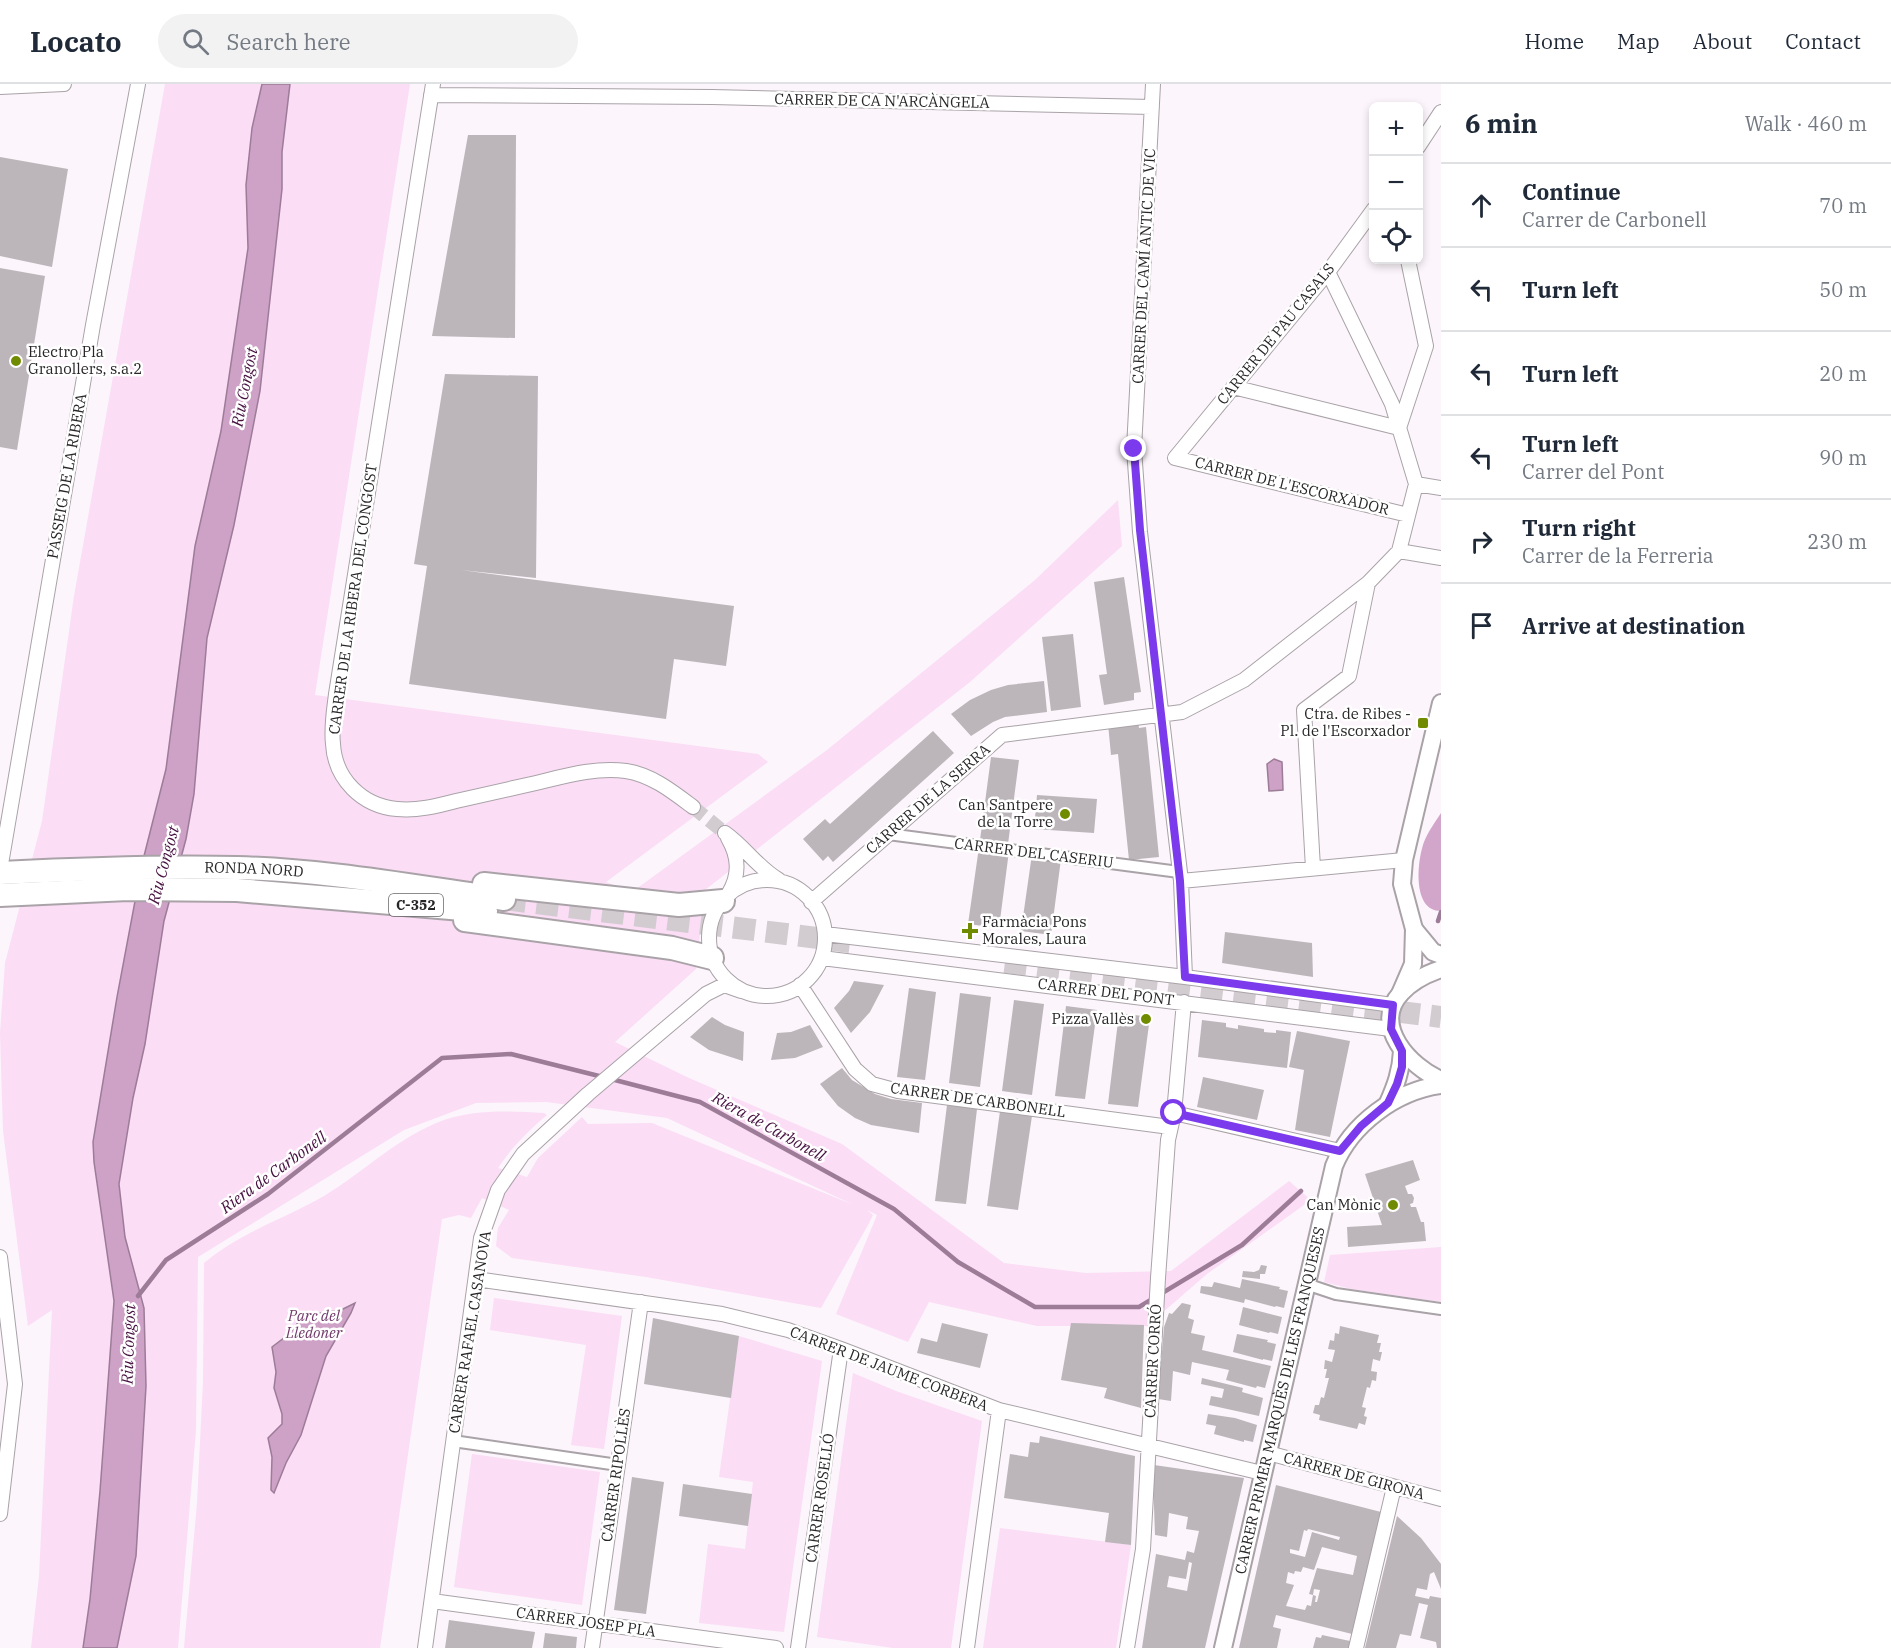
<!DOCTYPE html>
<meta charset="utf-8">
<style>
:root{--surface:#fff;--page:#f2f2f3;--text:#1f2937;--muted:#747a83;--line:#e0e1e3}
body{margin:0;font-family:"IBM Plex Serif",serif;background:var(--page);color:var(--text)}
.controls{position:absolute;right:18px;top:18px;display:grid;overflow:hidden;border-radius:9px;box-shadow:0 3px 9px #0003}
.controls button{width:54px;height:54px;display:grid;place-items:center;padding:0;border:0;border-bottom:2px solid var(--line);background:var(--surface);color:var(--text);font:30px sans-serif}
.stop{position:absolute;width:18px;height:18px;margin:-14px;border:4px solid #7c3aed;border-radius:50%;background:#fff}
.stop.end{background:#7c3aed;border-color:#fff;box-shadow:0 2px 6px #0008}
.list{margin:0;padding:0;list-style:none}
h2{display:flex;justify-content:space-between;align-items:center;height:78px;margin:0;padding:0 24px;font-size:26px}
h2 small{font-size:20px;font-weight:400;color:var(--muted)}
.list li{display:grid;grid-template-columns:39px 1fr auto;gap:18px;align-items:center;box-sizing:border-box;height:84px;padding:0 24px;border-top:2px solid var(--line)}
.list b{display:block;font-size:22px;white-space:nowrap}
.list p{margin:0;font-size:20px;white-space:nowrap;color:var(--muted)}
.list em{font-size:20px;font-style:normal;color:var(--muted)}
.icon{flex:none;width:33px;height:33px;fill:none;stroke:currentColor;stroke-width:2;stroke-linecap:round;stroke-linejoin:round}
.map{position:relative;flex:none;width:1441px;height:1564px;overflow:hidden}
header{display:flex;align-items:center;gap:36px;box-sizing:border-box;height:84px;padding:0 30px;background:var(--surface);border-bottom:2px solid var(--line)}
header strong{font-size:28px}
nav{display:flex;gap:33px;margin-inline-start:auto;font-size:21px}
.search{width:420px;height:54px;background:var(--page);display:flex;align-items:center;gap:15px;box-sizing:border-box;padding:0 21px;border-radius:33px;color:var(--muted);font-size:22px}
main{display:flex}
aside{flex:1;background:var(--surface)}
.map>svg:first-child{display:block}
</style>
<header>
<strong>Locato</strong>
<div class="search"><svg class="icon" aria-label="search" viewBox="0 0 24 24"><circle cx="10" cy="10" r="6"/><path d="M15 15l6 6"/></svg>Search here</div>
<nav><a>Home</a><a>Map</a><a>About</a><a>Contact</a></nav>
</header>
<main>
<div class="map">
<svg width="1441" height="1564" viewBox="0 0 1441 1564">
<rect width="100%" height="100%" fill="#fcf5fb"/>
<path fill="#fbddf6" d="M165 0H262L252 44 246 101 248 164 221 347 195 462 166 685 142 780 117 913 93 1058 94 1078 114 1217 100 1407 90 1515 83 1564H31L39 1492 52 1226 28 1242 3 1047 0 949 5 879 42 737 74 512Z
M290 0H410L315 611 758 670 768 678 606 798 632 808 827 666 1035 496 1118 416 1122 462 970 598 705 806 696 885 615 958 689 994 842 1060 1004 1179 1086 1189 1171 1187 1289 1097 1311 1116 1207 1190 1147 1242H1037L929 1218 908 1258 836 1230 877 1131 867 1126 873 1131 868 1141 821 1224 646 1193 512 1174 496 1162 498 1144 509 1126 482 1114 471 1134 459 1131 442 1135 380 1564H184L197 1419 203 1298 204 1179C239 1149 284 1135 324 1112 364 1088 399 1052 444 1036 476 1025 511 1027 544 1029L547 1031C528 1047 512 1063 498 1084L527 1093 538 1074 582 1033 588 1040 652 1039 854 1121 667 1034 546 1018 476 1019 404 1046 198 1173 196 1346 178 1564H117L136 1472 146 1302 144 1224 125 1153 119 1100 133 1014 145 960 164 837 186 755 194 710 207 554 234 441 260 307 282 105V68Z
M1441 1163V1218L1351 1205 1324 1198 1330 1171Z
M494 1214 622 1232 604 1365 571 1361 586 1261 490 1246Z
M739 1252 822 1277 784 1548 699 1539 708 1460 745 1465 753 1398 719 1393Z
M853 1289 896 1307 982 1337 951 1564H893L817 1553Z
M472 1370 600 1388 582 1521 454 1503Z
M1000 1444 1131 1461 1116 1564H983Z"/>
<path fill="#d2a5cb" d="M1441 729V827C1412 827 1417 777 1424 758 1428 748 1435 738 1441 729Z"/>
<path fill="#cea1c7" stroke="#9c7c97" stroke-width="1.5" d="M262 0H290L282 68V105L260 307 234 441 207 554 194 710 186 755 164 837 145 960 133 1014 119 1100 125 1153 144 1224 146 1302 136 1472 117 1564H83L90 1515 100 1407 114 1217 94 1078 93 1058 117 913 142 780 166 685 195 462 221 347 248 164 246 101 252 44Z
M1274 675 1282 678 1283 706 1269 707 1267 680Z
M355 1219 351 1229 326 1272 301 1351 286 1379 274 1409 271 1406 272 1373 268 1354 282 1340V1330L274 1304 276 1288 272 1263 289 1250 300 1236 314 1230 341 1226Z"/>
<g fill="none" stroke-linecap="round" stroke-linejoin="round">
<path stroke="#9c7c97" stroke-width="4.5" d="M1438 837 1441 828
M611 995 700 1018 894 1125 958 1178 1035 1223H1139L1242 1161 1301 1107
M138 1212 166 1176 268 1110 442 974 511 970 603 993"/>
</g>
<path fill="#bcb6ba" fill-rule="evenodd" d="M468 51H516L515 254 432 252Z
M0 73 68 85 52 183 0 172Z
M0 184 45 192 17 366 0 363Z
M445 290 538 292 536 494 461 486 734 522 726 582 674 575 666 635 409 600 427 482 414 480Z
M1124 493 1141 608 1134 609V616L1104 621 1099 591 1107 590 1094 498Z
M1073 550 1081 623 1051 627 1042 553Z
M1044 597 1047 628 1005 633 993 638 971 652 951 630 970 616 991 606 1008 601Z
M1138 636 1139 644 1146 643 1159 773 1129 776 1118 670 1111 671 1108 640Z
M933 647 954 669 833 778 828 772 823 777 803 755 825 735 830 740Z
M991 673 1019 676 1008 760 980 756Z
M1037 711 1097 715 1094 749 1034 745Z
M979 763 1009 767 999 844 968 840Z
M1032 770 1061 775 1051 851 1021 847Z
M1225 848 1312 859 1313 893 1222 879Z
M854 897 884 901 870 928 851 949 834 924 849 907Z
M909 904 936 908 925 996 897 993Z
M960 909 991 913 980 1003 949 999Z
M1014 916 1044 920 1032 1011 1002 1007Z
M1066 922 1097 926 1085 1015 1055 1012Z
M1119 929 1150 933 1138 1023 1108 1020Z
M712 933 725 941 744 948 743 977 709 966 690 953Z
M1202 936 1226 939V943L1238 945V941L1264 945V948L1276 949V946L1291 948 1287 984 1198 973Z
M810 941 823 963 795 974 771 976 777 949 791 948Z
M1297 947 1350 957 1330 1053 1295 1046 1304 986 1289 983Z
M842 984 852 996 875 1010 891 1015 922 1019 919 1049 871 1041 855 1034 838 1022 820 1000Z
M1203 993 1264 1006 1257 1036 1197 1023Z
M947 1021 977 1025 966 1120 935 1117Z
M1000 1027 1032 1032 1018 1126 987 1122Z
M1413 1076 1420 1096 1405 1102 1408 1110H1412L1414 1114 1413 1119 1410 1120 1411 1123H1416L1421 1138H1424L1426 1157 1348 1163 1347 1143 1382 1141 1365 1090Z
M1261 1181 1267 1182 1265 1190H1260V1195L1242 1193 1243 1187 1254 1188 1259 1186Z
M1242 1195 1280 1203 1279 1205 1288 1207 1284 1224 1276 1222 1275 1223 1245 1215 1244 1219 1200 1209 1201 1202 1212 1203 1214 1198 1240 1204Z
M1182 1219 1191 1221 1188 1234 1194 1236 1191 1249 1205 1252 1202 1266 1271 1282 1265 1304 1257 1302 1256 1304 1226 1296 1229 1286 1192 1278 1190 1291 1173 1287 1171 1317 1158 1315 1164 1243 1169 1229 1172 1230Z
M1243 1223 1282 1233 1278 1250 1270 1248 1269 1249 1239 1241Z
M653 1234 739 1252 731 1314 644 1300Z
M942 1239 988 1250 980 1284 917 1269 921 1254 937 1258Z
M1071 1239 1144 1241 1141 1324 1104 1314 1107 1304 1061 1296Z
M1340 1242 1379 1251 1377 1259H1381L1379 1268H1382L1380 1277 1373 1275 1371 1287 1377 1288 1376 1297 1372 1296 1370 1304 1367 1303 1362 1323 1366 1324 1364 1332 1367 1333 1365 1341 1359 1339 1357 1345 1319 1336 1320 1331 1313 1329 1315 1321H1319L1321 1313 1324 1314 1329 1294H1325L1327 1285H1324L1325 1276 1332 1278 1335 1266 1328 1265 1330 1256 1334 1257 1335 1249 1339 1250Z
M1237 1250 1268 1256 1267 1258 1276 1260 1272 1277 1263 1275V1276L1233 1268Z
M1202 1294 1243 1304 1242 1308 1263 1314 1259 1332 1209 1321 1211 1312 1222 1314 1224 1305 1201 1300Z
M1208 1330 1235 1334 1257 1341 1253 1358 1244 1356V1358L1214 1350 1216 1342 1206 1340Z
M1040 1352 1135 1372 1131 1461 1105 1458 1109 1429 1004 1414 1010 1370 1028 1373 1030 1358 1039 1359Z
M1154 1381 1244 1394 1205 1564H1142L1156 1470 1185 1476 1187 1467 1194 1469 1199 1447 1186 1445 1188 1433 1169 1429 1167 1453 1155 1451 1153 1394ZM1189 1478 1192 1479 1187 1507 1167 1503 1169 1492 1186 1495Z
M632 1393 664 1398 646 1530 614 1526Z
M683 1400 752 1410 748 1442 679 1432Z
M1276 1401 1381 1428 1352 1550 1276 1531 1273 1543 1281 1545 1277 1564H1239ZM1308 1445 1340 1453 1339 1456 1312 1448 1305 1473 1290 1469V1465L1299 1467 1304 1446 1307 1447ZM1322 1463 1357 1472 1353 1491 1317 1484 1309 1510 1313 1511 1314 1505 1320 1506 1317 1518H1315L1316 1512 1313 1511 1311 1522 1307 1521 1305 1526 1286 1522 1294 1501 1286 1499 1288 1488 1294 1490 1295 1487 1301 1488 1303 1483 1314 1486Z
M1397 1432 1421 1454 1441 1480V1505L1434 1488 1430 1490 1427 1506 1417 1504 1415 1512 1429 1515 1430 1512 1441 1514V1564H1437L1436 1558 1420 1554 1428 1521 1419 1519 1411 1552 1400 1550 1396 1564H1365Z
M449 1536 535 1548 532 1564H445Z
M545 1549 577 1553 576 1564H543Z
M1322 1551 1350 1557 1349 1564H1313L1316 1553 1321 1554Z"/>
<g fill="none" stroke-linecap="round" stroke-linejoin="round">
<path stroke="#d2ccd1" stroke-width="14" stroke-dasharray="14 7" stroke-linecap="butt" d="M693 723 725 749"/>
<path stroke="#d2ccd1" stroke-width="22" stroke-dasharray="22 11" stroke-linecap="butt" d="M504 815 850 858
M1005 878 1441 933"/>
<defs>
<path id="pedestrian" d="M888 750 1179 788
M1306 1200 1336 1210 1441 1225
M453 1357 618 1381"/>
<path id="minor" d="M433 0 336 610C334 627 331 643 333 660 335 695 362 722 397 725 417 727 437 722 456 717 482 711 509 705 536 699 565 692 595 683 626 687 652 691 673 708 693 723
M1153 0 1134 365 1140 448 1181 797 1185 893
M0 3 64 0
M431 11 712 13 1152 23
M1418 63 1441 28
M1374 125 1328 188 1175 374 1408 431
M1328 188 1392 320 1416 400
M1233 303 1399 344
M1399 344 1426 262 1408 176
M1399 467 1441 474
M725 749C745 763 758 784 779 796
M728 754C739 773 740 790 729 809
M1313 784 1304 626 1349 592 1368 499
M0 786 93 241 138 0
M709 854a58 58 0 1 1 116 0a58 58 0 1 1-116 0Z
M1181 797 1404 776
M811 818 1002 651 1182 628 1244 596 1368 499 1399 467 1416 400 1441 404
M825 850 1185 893 1393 921
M822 874 1391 945
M800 901 855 985 872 1000 898 1007 1170 1043
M1174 1029 1340 1067
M0 1173 15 1300 0 1430
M476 1195 722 1230 788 1246 841 1265 999 1326 1262 1389
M1268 1369 1441 1415
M432 1517 776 1564
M425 1564 481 1154 498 1106 523 1070 588 1010 706 910 724 901 741 907
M592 1564 641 1218
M798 1564 841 1265
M967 1564 999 1326
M1127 1564 1143 1465 1158 1194 1168 1056 1174 1029 1184 918
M1356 1564 1394 1403"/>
<g id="tertiary">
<path d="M1414 845 1433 868 1441 871"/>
<path d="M1441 885C1426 890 1412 897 1401 909 1371 941 1410 983 1441 996"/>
<path d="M1400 910 1413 880 1414 845 1402 800 1404 776 1441 619"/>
<path d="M1388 1019C1396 1001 1401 987 1402 967"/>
<path id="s1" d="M1223 1564 1334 1082C1351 1040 1396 1007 1441 1001"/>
</g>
<g id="trunk">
<path id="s2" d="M0 789C79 785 159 782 237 784 327 786 416 803 504 815"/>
<path d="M484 800 679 821 723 817"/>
<path d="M0 811 128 805 237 806 486 827"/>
<path d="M465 836 672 864 712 874"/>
</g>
</defs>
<use href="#pedestrian" stroke="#a9a3a8" stroke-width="14"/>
<use href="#minor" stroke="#a9a3a8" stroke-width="16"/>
<use href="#tertiary" stroke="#a9a3a8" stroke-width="20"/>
<use href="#trunk" stroke="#a9a3a8" stroke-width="26"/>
<use href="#pedestrian" stroke="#fff" stroke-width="10"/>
<use href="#minor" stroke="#fff" stroke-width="14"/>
<use href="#tertiary" stroke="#fff" stroke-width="16"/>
<use href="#trunk" stroke="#fff" stroke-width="22"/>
</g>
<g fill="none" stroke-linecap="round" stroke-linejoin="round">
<path stroke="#7c3aed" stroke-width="8" d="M1134 365 1140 446 1180 797 1185 893 1393 921 1391 945 1402 967V983L1397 1000 1388 1019 1361 1042 1340 1067 1174 1029"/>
</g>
<g fill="#708b00" stroke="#fff" stroke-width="2">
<circle cx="16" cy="277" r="6"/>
<rect x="1417" y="633" width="12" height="12" rx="3"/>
<circle cx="1065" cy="730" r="6"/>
<path d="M967 838h6v6h6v6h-6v6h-6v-6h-6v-6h6z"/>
<circle cx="1146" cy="935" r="6"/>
<circle cx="1393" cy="1121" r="6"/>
</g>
<g text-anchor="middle" stroke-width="5" stroke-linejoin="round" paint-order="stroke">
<rect fill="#fff" stroke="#686768" stroke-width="1.5" x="389" y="810" width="54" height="22" rx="4.5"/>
<g font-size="14" font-weight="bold" fill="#282628">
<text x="416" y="826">C-352</text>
</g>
<g font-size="15" fill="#282628" stroke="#fff">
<text transform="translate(882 17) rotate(1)" y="5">CARRER DE CA N'ARCÀNGELA</text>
<text transform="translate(1144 182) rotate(-87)" y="5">CARRER DEL CAMÍ ANTIC DE VIC</text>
<text transform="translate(1276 250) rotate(-51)" y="5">CARRER DE PAU CASALS</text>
<text transform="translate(67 392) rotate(-80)" y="5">PASSEIG DE LA RIBERA</text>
<text transform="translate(1292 402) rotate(14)" y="5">CARRER DE L'ESCORXADOR</text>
<text transform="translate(353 515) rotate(-82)" y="5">CARRER DE LA RIBERA DEL CONGOST</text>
<text transform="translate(928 715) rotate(-41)" y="5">CARRER DE LA SERRA</text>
<text transform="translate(1034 769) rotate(7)" y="5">CARRER DEL CASERIU</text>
<text dy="5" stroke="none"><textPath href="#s2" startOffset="254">RONDA NORD</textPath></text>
<text transform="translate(1106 908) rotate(7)" y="5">CARRER DEL PONT</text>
<text transform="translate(978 1016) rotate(8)" y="5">CARRER DE CARBONELL</text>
<text transform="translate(470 1248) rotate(-81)" y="5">CARRER RAFAEL CASANOVA</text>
<text transform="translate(1153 1277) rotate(-87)" y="5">CARRER CORRÓ</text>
<text transform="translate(889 1285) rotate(21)" y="5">CARRER DE JAUME CORBERA</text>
<text dy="5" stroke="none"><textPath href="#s1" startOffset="254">CARRER PRIMER MARQUÈS DE LES FRANQUESES</textPath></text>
<text transform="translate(616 1391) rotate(-82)" y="5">CARRER RIPOLLÈS</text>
<text transform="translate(1354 1392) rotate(15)" y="5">CARRER DE GIRONA</text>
<text transform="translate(820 1414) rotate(-82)" y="5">CARRER ROSELLÓ</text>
<text transform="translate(586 1538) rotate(8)" y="5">CARRER JOSEP PLA</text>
</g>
<g font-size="15" fill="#282628" stroke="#fff" text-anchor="end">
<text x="28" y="273" text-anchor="start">Electro Pla<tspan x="28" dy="17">Granollers, s.a.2</tspan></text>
<text x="1411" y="635">Ctra. de Ribes -<tspan x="1411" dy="17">Pl. de l'Escorxador</tspan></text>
<text x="1053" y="726">Can Santpere<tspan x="1053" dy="17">de la Torre</tspan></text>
<text x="982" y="843" text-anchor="start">Farmàcia Pons<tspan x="982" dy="17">Morales, Laura</tspan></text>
<text x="1134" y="940">Pizza Vallès</text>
<text x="1381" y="1126">Can Mònic</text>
</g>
<g font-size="15" font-style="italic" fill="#723a6b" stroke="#fff">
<text x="314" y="1237">Parc del<tspan x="314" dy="17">Lledoner</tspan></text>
</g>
<g font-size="16" font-style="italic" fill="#461040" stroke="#fff">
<text transform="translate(244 303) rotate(-79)" y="6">Riu Congost</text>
<text transform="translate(163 781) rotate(-75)" y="6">Riu Congost</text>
<text transform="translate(769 1042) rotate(29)" y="6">Riera de Carbonell</text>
<text transform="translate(273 1088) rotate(-36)" y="6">Riera de Carbonell</text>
<text transform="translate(128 1260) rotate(-88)" y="6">Riu Congost</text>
</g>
</g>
</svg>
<div class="controls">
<button>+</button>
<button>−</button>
<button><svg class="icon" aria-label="locate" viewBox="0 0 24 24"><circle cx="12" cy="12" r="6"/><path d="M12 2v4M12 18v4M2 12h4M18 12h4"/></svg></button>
</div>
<div class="stop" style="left:1174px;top:1029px"></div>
<div class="stop end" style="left:1134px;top:365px"></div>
</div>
<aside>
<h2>6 min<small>Walk · 460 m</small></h2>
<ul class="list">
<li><svg class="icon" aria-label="ahead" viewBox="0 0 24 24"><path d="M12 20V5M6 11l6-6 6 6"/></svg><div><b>Continue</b><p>Carrer de Carbonell</p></div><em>70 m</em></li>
<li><svg class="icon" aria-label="left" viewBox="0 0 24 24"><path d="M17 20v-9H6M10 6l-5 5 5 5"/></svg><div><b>Turn left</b></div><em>50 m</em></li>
<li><svg class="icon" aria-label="left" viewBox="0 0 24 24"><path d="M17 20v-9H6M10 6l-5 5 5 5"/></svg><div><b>Turn left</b></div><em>20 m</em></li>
<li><svg class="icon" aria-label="left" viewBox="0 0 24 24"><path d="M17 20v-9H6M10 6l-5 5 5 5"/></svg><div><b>Turn left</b><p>Carrer del Pont</p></div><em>90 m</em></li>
<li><svg class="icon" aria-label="right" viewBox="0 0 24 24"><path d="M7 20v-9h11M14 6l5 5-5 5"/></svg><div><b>Turn right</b><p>Carrer de la Ferreria</p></div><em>230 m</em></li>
<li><svg class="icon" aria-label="arrive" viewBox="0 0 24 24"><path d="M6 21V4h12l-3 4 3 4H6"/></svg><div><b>Arrive at destination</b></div></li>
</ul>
</aside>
</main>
